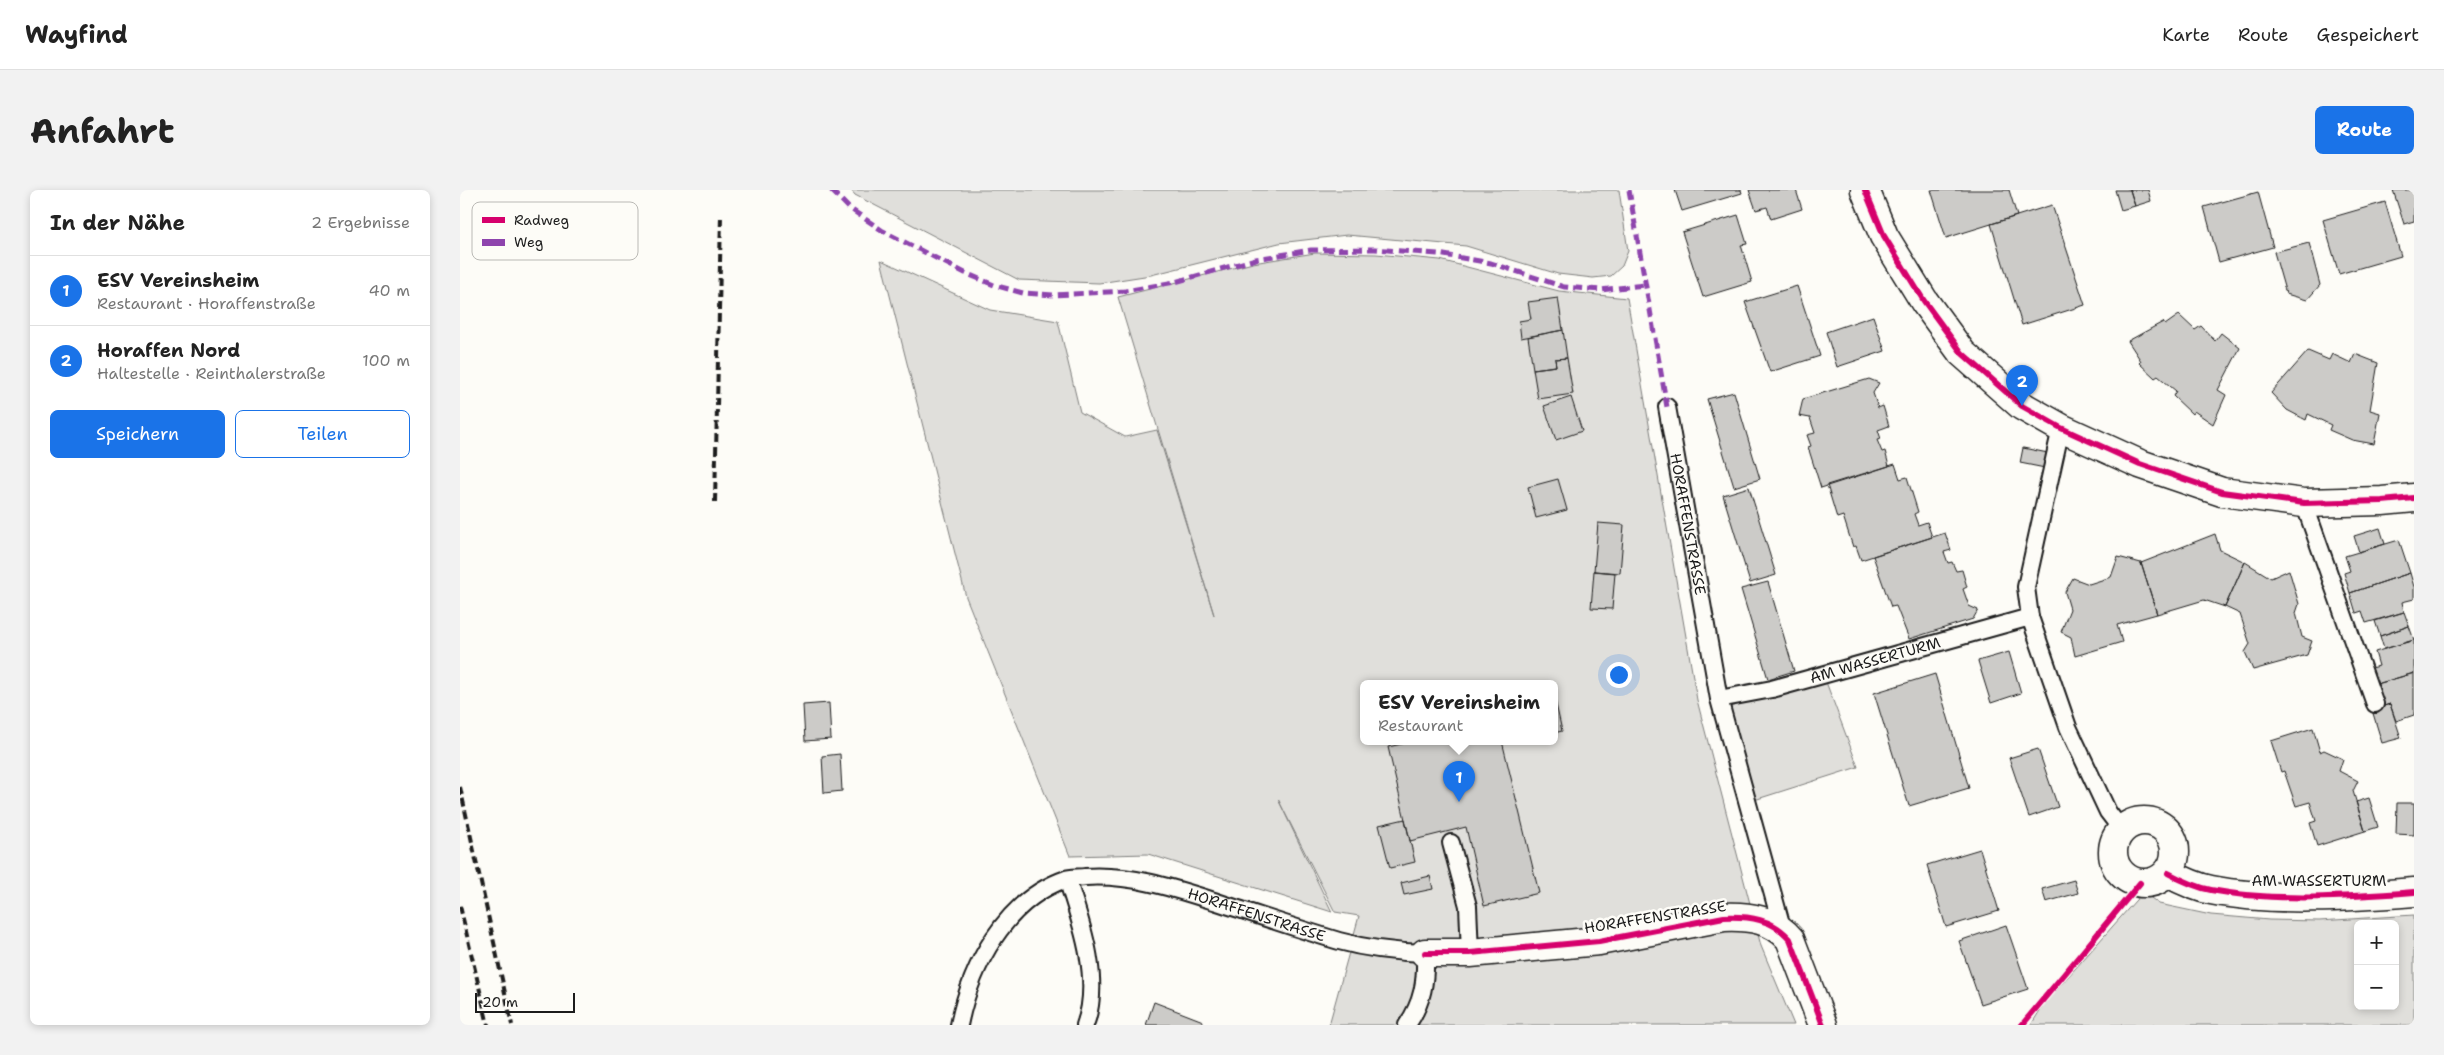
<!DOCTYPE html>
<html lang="de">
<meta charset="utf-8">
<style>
:root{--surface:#fff;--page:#f2f2f2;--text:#222;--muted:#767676;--line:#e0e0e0;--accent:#1a73e8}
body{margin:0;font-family:"Shantell Sans",sans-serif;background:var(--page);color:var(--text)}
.controls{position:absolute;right:15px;bottom:15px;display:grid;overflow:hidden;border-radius:8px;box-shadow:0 2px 8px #0003}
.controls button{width:45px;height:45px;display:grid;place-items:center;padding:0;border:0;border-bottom:1px solid var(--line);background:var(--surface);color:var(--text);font:25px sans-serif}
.scale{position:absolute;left:15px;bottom:12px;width:100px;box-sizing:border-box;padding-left:5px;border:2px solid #1c1c1c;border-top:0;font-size:14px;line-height:18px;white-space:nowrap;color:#1c1c1c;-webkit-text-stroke:4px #fdfcf7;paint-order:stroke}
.you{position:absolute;left:1158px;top:484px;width:18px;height:18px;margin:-12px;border:4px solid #fff;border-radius:50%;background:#1a73e8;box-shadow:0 0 0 8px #1a73e833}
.badge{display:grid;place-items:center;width:32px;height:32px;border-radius:50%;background:var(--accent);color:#fff;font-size:16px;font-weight:700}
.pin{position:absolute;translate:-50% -41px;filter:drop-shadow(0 1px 2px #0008)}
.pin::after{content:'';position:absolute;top:26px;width:18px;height:15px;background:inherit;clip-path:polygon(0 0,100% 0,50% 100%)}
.popup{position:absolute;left:900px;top:490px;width:198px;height:65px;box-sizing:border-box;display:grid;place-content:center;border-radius:8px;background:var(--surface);filter:drop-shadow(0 1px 4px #0005);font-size:16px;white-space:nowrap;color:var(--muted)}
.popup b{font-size:19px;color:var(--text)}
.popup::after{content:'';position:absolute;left:50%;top:100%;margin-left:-10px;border:10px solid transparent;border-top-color:var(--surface)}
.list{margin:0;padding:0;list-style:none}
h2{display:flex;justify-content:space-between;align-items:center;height:65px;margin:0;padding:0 20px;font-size:21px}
h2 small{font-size:16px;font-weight:400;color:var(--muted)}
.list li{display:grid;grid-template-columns:32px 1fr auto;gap:15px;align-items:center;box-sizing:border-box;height:70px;padding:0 20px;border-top:1px solid var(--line)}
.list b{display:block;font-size:19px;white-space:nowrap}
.list p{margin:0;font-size:16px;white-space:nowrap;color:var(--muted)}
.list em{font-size:16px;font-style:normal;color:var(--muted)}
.actions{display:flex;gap:10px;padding:15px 20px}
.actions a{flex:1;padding:11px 0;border:1px solid var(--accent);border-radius:8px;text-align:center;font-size:18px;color:var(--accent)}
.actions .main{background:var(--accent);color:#fff}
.map{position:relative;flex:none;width:1954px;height:835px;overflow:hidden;border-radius:8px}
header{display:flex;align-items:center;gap:30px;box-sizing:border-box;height:70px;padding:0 25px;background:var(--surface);border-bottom:1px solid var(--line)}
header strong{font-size:24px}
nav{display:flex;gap:28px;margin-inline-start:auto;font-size:18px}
.intro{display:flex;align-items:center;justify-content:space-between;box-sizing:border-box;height:120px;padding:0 30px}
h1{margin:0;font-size:35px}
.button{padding:12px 22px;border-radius:8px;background:var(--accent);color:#fff;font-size:18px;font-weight:700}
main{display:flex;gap:30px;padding:0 30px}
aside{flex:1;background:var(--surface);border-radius:8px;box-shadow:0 2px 8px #0003}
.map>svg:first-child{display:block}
</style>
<header>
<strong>Wayfind</strong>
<nav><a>Karte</a><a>Route</a><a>Gespeichert</a></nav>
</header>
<div class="intro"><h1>Anfahrt</h1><a class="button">Route</a></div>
<main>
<aside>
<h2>In der Nähe<small>2 Ergebnisse</small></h2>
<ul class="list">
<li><span class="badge">1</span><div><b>ESV Vereinsheim</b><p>Restaurant · Horaffenstraße</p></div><em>40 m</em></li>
<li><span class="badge">2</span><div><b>Horaffen Nord</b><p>Haltestelle · Reinthalerstraße</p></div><em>100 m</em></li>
</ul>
<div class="actions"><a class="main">Speichern</a><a>Teilen</a></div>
</aside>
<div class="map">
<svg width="1954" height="835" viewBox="0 0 1954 835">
<rect width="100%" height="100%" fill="#fdfcf7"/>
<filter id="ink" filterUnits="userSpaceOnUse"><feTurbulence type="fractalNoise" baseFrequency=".02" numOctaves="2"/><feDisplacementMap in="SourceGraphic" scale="10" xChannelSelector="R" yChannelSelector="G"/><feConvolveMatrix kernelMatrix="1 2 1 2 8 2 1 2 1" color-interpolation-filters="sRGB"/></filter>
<g filter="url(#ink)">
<path fill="#e0dfdb" stroke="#7e7e7c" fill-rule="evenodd" d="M391 0H1159L1168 61 1162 76 1151 86 1133 88 1098 84 1006 56 887 45 819 53 691 85 639 93 559 90 395 5Z
M855 63 916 64 980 70 1099 101 1167 108 1237 510 1301 756 1334 835H869L899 726 875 722 818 609 872 722 688 664 610 666 506 407 421 70 530 120 598 131 620 222 665 247 697 240 754 425 658 107 793 73ZM904 493H1094V551H904Z
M1363 484 1398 577 1288 612 1259 509Z
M1683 702 1699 714 1751 725 1809 730 1859 731 1954 725V835H1571L1584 814ZM1898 734H1935V816H1898Z"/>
<path fill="#cccbc8" stroke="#1c1c1c" d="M1215 0H1281L1282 3 1222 21Z
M1289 0H1336L1342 19 1311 29 1307 17 1296 20Z
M1471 0H1549L1557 26 1486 48Z
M1655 0H1670L1675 16 1661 20Z
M1670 0H1688L1691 11 1675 16Z
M1933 0H1954V31L1944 34Z
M1798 2 1813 57 1759 72 1744 17Z
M1925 12 1941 66 1879 84 1863 30Z
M1592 15 1625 115 1562 135 1531 34Z
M1278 25 1287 54 1281 55 1292 92 1243 107 1222 42Z
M1849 53 1860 95 1847 110 1826 104 1814 62Z
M1337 96 1360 166 1310 182 1285 112Z
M1098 108 1103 140 1061 148 1059 131 1071 129 1068 112Z
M1719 125 1735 140 1741 136 1755 151 1761 143 1780 158 1758 200 1766 205 1753 234 1734 221 1732 224 1713 206 1716 201 1698 186 1695 188 1679 173 1681 171 1668 151 1703 132 1705 135Z
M1413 126 1425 161 1377 177 1366 142Z
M1103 140 1107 168 1095 169 1096 176 1073 179 1068 147Z
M1848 161 1869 170 1872 164 1891 173 1895 164 1918 173 1910 220 1920 223 1914 254 1892 250 1869 240 1871 235 1848 224 1846 230 1827 220 1811 203Z
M1107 168 1113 204 1078 209 1073 179 1096 176 1095 169Z
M1409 189 1419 193 1413 203 1418 218 1423 216 1429 236 1418 240 1421 249 1417 250 1422 262 1425 261 1429 276 1361 298 1348 257 1351 256 1347 245 1355 243 1350 228 1339 226 1343 209Z
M1274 202 1300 289 1274 297 1247 209Z
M1111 207 1122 241 1096 250 1084 216Z
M1563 258 1588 263 1585 278 1560 273Z
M1435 274 1440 289 1447 287 1458 322 1454 324 1458 335 1467 332 1472 347 1401 370 1396 356 1393 357 1383 326 1377 328 1367 295Z
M1098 289 1107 320 1076 328 1068 297Z
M1289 297 1316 385 1290 393 1263 305Z
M1138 333 1164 335 1160 383 1134 381Z
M1920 338 1925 354 1899 362 1894 346Z
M1485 343 1491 360 1484 362 1488 373 1492 372 1496 381 1502 380 1507 397 1503 399 1509 416 1518 420 1513 429 1449 449 1436 416 1431 417 1413 366Z
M1755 344 1760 360 1785 372 1765 417 1744 410 1697 424 1681 373Z
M1939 350 1950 383 1890 403 1884 383 1890 381 1885 366Z
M1658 367 1681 373 1697 424 1657 435 1662 452 1615 466 1611 447 1601 442 1610 419 1605 402 1613 388 1629 394 1651 387Z
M1785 372 1811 388 1829 380 1839 414 1836 423 1842 447 1852 451 1847 465 1793 480 1785 462 1790 454 1780 424 1765 417Z
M1134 381 1155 383 1152 419 1131 418Z
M1950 383 1954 397V409L1942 412 1944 422 1906 433 1902 421 1896 423 1890 403Z
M1308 392 1334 481 1308 489 1281 399Z
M1944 422 1949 436 1920 446 1915 431Z
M1949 436 1954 450 1924 459 1920 446Z
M1954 450V483L1917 494 1912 478 1919 476 1915 462Z
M1549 462 1561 503 1531 513 1518 471Z
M1954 483V525L1936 531 1930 514 1924 516 1917 494Z
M1475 484 1509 598 1449 616 1414 503Z
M1094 505 1102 541 1094 543Z
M369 513 371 549 345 551 343 515Z
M1930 514 1941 548 1922 553 1912 520Z
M1853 538 1860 562 1864 560 1883 569 1879 581 1898 591 1893 601 1905 641 1857 656 1850 633 1856 631 1850 612 1836 616 1824 581 1821 582 1811 551Z
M955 551H999L1000 554 1017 551H1042L1079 703 1024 716 1006 637 950 651 928 557Z
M1578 559 1598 617 1569 627 1549 568Z
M380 564 382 601 364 603 362 566Z
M1909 608 1918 637 1905 641 1896 612Z
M1937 613H1954V645L1936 644Z
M945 629 955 672 930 678 919 635Z
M1520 659 1539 721 1486 737 1467 675Z
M970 686 973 699 944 705 941 693Z
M1614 690 1618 703 1586 712 1582 699Z
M1546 735 1568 799 1521 814 1499 751Z
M694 812 743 831 742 835H686Z"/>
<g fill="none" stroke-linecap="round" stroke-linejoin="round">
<defs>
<g id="service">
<path id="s1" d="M1207 217 1259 509 1323 741"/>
<path d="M1844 313 1915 514"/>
<path d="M1570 427 1566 397 1601 238"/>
<path id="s2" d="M1259 509 1312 499 1570 427 1608 537 1648 622 1661 639"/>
<path d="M991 653 1008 716 1010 763"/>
<path d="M607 689C621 732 642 790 625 835"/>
<path id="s3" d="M499 835C511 776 545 710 606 689 611 687 619 688 625 687 671 684 713 698 757 712 798 725 838 739 879 751 908 759 935 762 965 763 966 791 963 812 947 835"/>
</g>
<path id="minor" d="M1405 0 1424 46 1464 111 1502 163 1562 216 1601 238 1680 274 1762 302 1844 313 1922 311 1954 308
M1653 662a31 31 0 1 1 62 0a31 31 0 1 1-62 0Z
M1708 683C1721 690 1735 697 1751 700 1813 712 1891 707 1954 702
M965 763H1010L1139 751 1264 727C1289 726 1313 729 1330 749L1363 835"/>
</defs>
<use href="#service" stroke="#1c1c1c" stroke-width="20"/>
<use href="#minor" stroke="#1c1c1c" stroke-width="31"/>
<use href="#service" stroke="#fdfcf7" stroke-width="16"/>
<use href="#minor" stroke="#fdfcf7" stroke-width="28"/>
<path stroke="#1c1c1c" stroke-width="4" stroke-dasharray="8 4" stroke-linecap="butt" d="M255 312 261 25
M0 597 52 835
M0 716 28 835"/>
<path stroke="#8e44ad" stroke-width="5" stroke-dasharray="10 5" stroke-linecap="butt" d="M371 0 389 18 423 41 505 83 534 95 563 103 594 105 665 101 715 92 796 69 851 60 915 59 978 64 1031 73 1104 97 1141 100 1184 95
M1169 0 1207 217"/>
<defs>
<path id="cycleway" d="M1405 0 1424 46 1464 111 1502 163 1562 216 1601 238 1680 274 1762 302 1844 313 1922 311 1954 308
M1708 683C1721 690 1735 697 1751 700 1813 712 1891 707 1954 702
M965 763H1010L1139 751 1264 727C1289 726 1313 729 1330 749L1363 835
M1562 835 1680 693"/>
</defs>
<use href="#cycleway" stroke="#fdfcf7" stroke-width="9"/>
<use href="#cycleway" stroke="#d6006c" stroke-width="6"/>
</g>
</g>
<g text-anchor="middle" stroke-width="5" stroke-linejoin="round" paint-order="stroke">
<g font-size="15" fill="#1c1c1c" stroke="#fdfcf7">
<text dy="5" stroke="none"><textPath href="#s1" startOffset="119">HORAFFENSTRASSE</textPath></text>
<text dy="5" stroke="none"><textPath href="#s2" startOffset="161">AM WASSERTURM</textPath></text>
<text x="1859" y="696">AM WASSERTURM</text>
<text dy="5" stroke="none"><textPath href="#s3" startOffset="385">HORAFFENSTRASSE</textPath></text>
<text transform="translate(1195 727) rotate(-9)" y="5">HORAFFENSTRASSE</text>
</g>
</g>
<rect x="12" y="12" width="166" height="58" rx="8" fill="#fdfcf7" stroke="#bab9b5" stroke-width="1"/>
<rect x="22" y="27" width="23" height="6" fill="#d6006c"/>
<rect x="22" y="49" width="23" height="7" fill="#8e44ad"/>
<g font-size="14" fill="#1c1c1c">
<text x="54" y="35">Radweg</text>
<text x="54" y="57">Weg</text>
</g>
</svg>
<div class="controls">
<button>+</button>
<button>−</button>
</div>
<div class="scale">20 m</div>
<div class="you"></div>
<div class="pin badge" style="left:999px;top:612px">1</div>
<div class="popup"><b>ESV Vereinsheim</b>Restaurant</div>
<div class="pin badge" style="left:1562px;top:216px">2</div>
</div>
</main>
